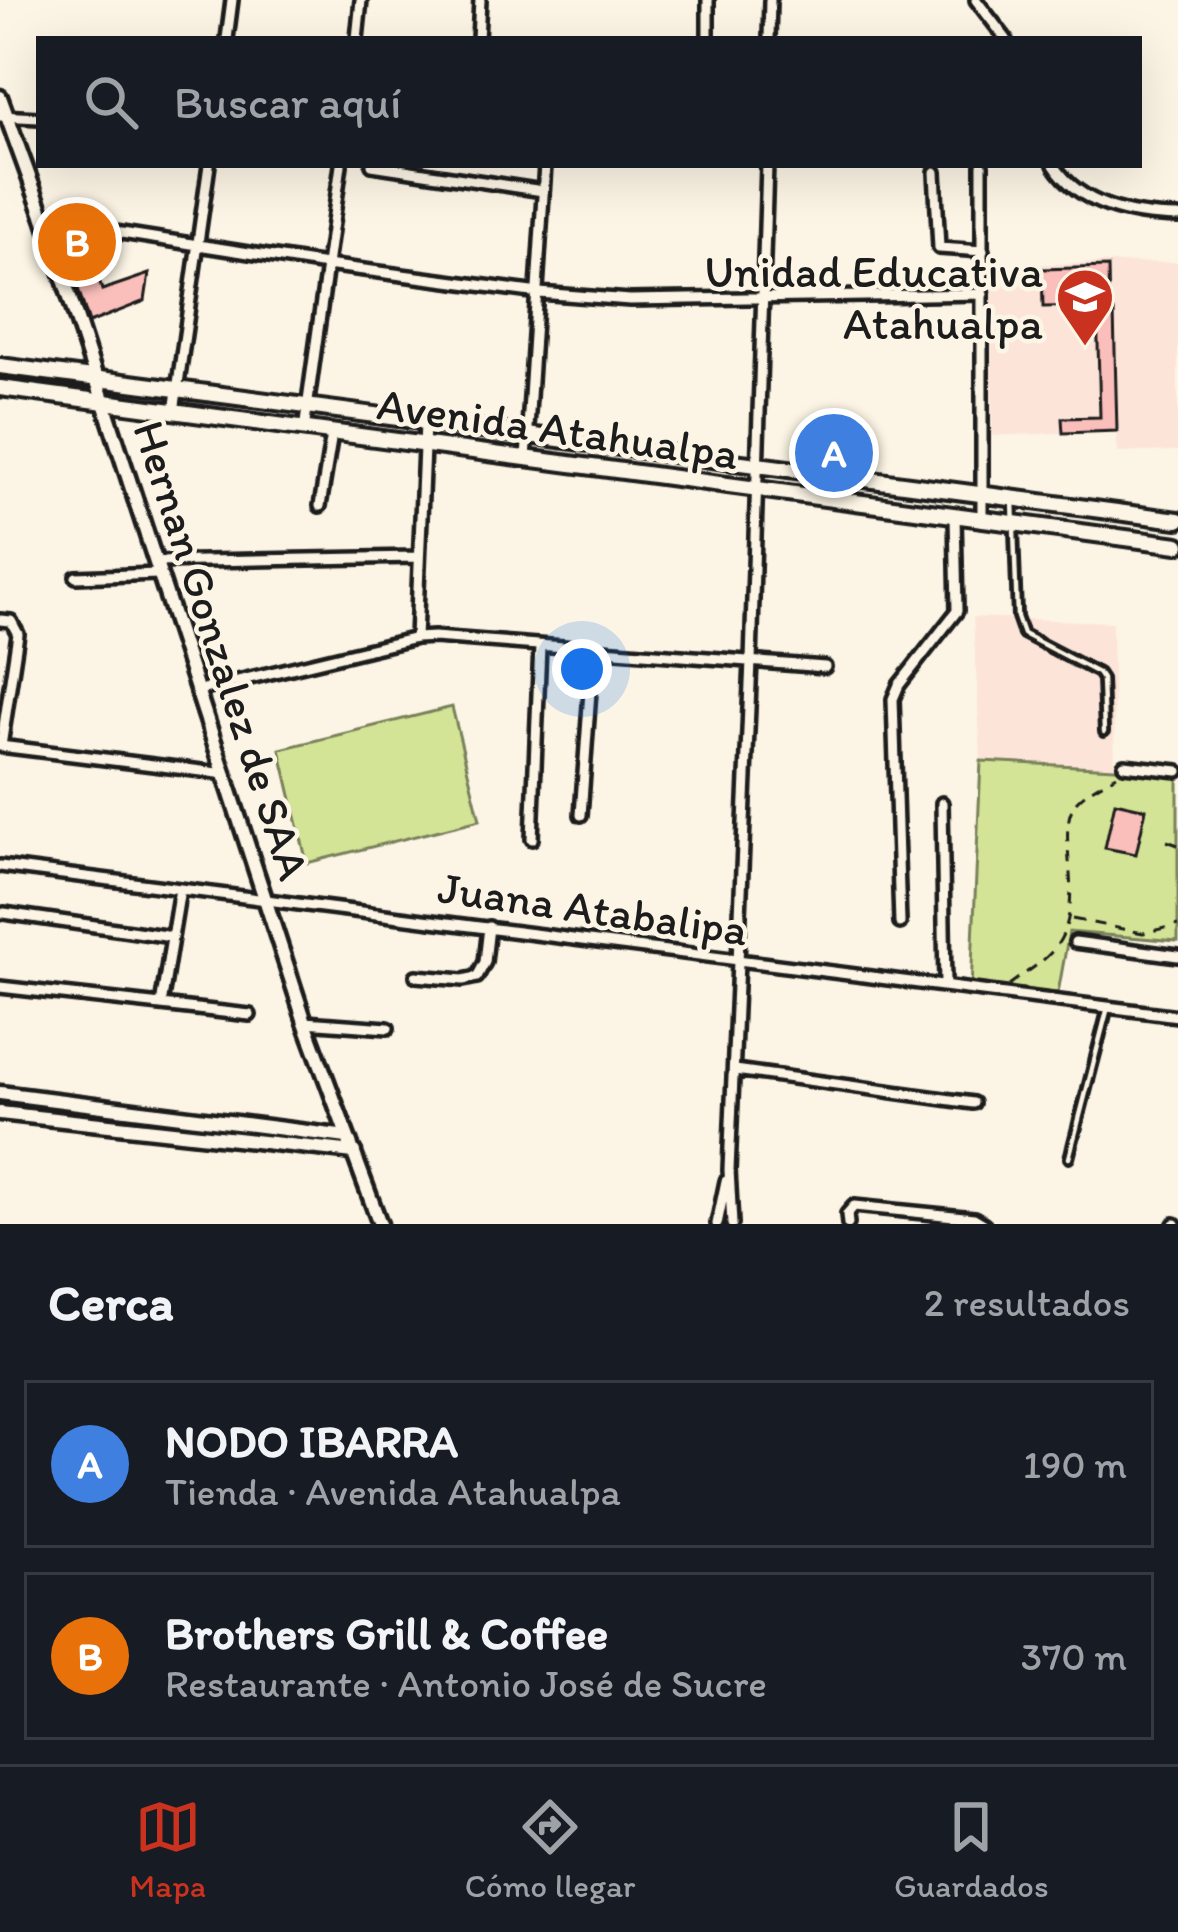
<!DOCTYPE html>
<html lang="es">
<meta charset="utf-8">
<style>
:root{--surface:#171b24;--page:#242831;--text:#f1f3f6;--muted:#9ea1a6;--line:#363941;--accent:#c8321e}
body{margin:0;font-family:Itim,sans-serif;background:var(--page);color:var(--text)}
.you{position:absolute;left:582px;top:669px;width:42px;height:42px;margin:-30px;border:9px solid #fff;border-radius:50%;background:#1a73e8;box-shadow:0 0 0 18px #1a73e833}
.badge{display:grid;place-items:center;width:78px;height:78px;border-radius:50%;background:var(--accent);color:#fff;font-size:39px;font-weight:700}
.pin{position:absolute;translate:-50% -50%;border:6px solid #fff;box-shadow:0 3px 12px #0006}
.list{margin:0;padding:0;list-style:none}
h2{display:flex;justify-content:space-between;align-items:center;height:156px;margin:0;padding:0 48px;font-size:51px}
h2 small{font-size:39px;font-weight:400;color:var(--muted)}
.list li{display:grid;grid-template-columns:78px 1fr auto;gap:36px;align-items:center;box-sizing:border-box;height:168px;margin:0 24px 24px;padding:0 24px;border:3px solid var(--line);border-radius:0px}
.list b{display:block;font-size:45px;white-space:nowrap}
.list p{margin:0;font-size:39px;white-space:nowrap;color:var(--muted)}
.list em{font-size:39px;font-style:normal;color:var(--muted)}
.icon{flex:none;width:66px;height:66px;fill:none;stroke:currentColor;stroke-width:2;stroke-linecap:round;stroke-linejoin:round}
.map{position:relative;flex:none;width:1178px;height:1224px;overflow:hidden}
.search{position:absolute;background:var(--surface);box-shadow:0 12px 48px #0002;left:36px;right:36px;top:36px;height:132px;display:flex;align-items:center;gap:30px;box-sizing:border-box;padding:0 42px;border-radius:0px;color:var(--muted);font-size:45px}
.sheet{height:540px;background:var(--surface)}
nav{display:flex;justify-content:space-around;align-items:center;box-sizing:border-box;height:168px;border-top:3px solid var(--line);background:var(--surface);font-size:33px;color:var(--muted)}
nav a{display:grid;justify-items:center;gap:6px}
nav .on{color:var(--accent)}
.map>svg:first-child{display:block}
</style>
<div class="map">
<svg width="1178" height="1224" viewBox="0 0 1178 1224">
<rect width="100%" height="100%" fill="#fcf5e5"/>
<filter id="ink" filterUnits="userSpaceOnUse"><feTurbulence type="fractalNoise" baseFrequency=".00833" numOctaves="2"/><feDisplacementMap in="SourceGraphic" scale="24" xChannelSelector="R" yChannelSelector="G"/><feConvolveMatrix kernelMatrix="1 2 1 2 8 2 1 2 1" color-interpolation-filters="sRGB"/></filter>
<g filter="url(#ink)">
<path fill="#fce5d8" d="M1178 262V451L1118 453 1116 431 992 436V265Z
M973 617 1112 622 1115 768 981 761Z"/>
<path fill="#d4e497" stroke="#78805a" stroke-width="3" d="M452 707 480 820 307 863 280 749Z
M981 761 1115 768 1178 776V941L1069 932 1058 993 971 989Z"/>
<path fill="#fbbfbb" stroke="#1c1c1c" stroke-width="3" d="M60 232 92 238 101 268 96 271 102 290 149 274 145 301 89 323Z
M1108 267 1109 311H1114L1117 431 1063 433 1062 418 1100 417 1097 306 1043 307 1042 269Z
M1115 802 1146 809 1136 854 1105 848Z"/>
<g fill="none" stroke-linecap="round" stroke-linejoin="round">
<defs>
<path id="service" d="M1013 500 1017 617 1023 634 1098 673 1102 679 1104 732
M1069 1158 1108 1007"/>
<path id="minor" d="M708 0V39
M976 0 1006 39
M227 39 232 0
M357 39 361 0
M478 39 480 0
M769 39 770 0
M0 116 39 118
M372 165 543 191
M982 165V520
M1054 165C1081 207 1132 216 1178 217
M935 172 939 248 983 251
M45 221 326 265 539 293 630 300 983 294
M174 412 209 165
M304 430 341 165
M526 459 545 165
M320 506 332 434
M155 562 417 557
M76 577 158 574
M0 620 11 621 18 634 1 746
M416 638 425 423
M196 691 416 638 434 637 825 667
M0 746 226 774
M1124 765 1178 771
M942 803 945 986
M581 815 593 650
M532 839 540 646
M0 866 1178 1016
M4 913 172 937
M900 923 893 699 899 685 957 611 955 516
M1075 942 1178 956
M416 976 463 980 477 977 485 962 489 927
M0 987 161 1005 180 889
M161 1005 250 1015
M305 1022 388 1028
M735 1070 973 1103
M717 1224 726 1181
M732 1224 729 1170 751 661 767 165
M848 1224 847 1214 854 1206 974 1218 984 1224
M1174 1224H1175"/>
<path id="tertiary" d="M0 97 45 221 305 1022 380 1224
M0 1093 347 1137
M0 1113 354 1152"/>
<path id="secondary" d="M0 366 1178 520
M0 388 1178 545"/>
</defs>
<use href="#service" stroke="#1c1c1c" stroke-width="14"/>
<use href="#minor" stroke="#1c1c1c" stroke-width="18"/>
<use href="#tertiary" stroke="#1c1c1c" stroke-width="21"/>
<use href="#secondary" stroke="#1c1c1c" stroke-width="22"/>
<path stroke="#1c1c1c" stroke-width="3" stroke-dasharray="12 9" stroke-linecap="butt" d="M1167 841 1178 845
M1072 919 1143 933 1178 925
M1009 985C1023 974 1043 963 1054 949 1091 902 1051 831 1077 801 1087 790 1104 782 1117 775"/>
<use href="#service" stroke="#fcf5e5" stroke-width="4.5"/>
<use href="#minor" stroke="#fcf5e5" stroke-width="9"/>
<use href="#tertiary" stroke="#fcf5e5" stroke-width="12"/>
<use href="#secondary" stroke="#fcf5e5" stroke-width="14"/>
</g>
</g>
<defs>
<symbol id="university-pin" viewBox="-11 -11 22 30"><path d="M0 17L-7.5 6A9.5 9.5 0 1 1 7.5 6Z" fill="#c8321e" stroke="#fcf5e5"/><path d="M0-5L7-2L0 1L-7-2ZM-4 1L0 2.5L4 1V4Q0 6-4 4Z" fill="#fff"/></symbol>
</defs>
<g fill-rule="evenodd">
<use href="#university-pin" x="1052" y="264" width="66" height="90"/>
</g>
<g text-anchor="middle" stroke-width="9" stroke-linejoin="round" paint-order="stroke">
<g font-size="45" fill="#1c1c1c" stroke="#fcf5e5" text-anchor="end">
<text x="1043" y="287">Unidad Educativa<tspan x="1043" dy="52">Atahualpa</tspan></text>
</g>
<g font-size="45" fill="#1c1c1c" stroke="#fcf5e5">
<text transform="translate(558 428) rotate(8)" y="16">Avenida Atahualpa</text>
<text transform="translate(222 650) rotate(72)" y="16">Hernan Gonzalez de SAA</text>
<text transform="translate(593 908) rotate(8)" y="16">Juana Atabalipa</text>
</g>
</g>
</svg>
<div class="you"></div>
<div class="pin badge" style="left:834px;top:453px;background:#3f7fe0">A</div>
<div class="pin badge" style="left:77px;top:242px;background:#e8710a">B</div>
<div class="search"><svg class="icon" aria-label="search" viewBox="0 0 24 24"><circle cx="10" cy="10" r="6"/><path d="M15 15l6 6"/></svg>Buscar aquí</div>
</div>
<section class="sheet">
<h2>Cerca<small>2 resultados</small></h2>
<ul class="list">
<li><span class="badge" style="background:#3f7fe0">A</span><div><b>NODO IBARRA</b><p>Tienda · Avenida Atahualpa</p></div><em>190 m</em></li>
<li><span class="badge" style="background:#e8710a">B</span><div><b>Brothers Grill &amp; Coffee</b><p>Restaurante · Antonio José de Sucre</p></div><em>370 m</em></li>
</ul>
</section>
<nav>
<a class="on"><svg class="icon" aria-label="map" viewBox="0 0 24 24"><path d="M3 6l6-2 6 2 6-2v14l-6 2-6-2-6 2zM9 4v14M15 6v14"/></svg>Mapa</a>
<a><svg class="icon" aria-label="directions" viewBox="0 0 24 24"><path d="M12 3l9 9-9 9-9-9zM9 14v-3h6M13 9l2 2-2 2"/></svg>Cómo llegar</a>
<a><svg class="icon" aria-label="saved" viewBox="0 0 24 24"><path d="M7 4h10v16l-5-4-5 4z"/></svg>Guardados</a>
</nav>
